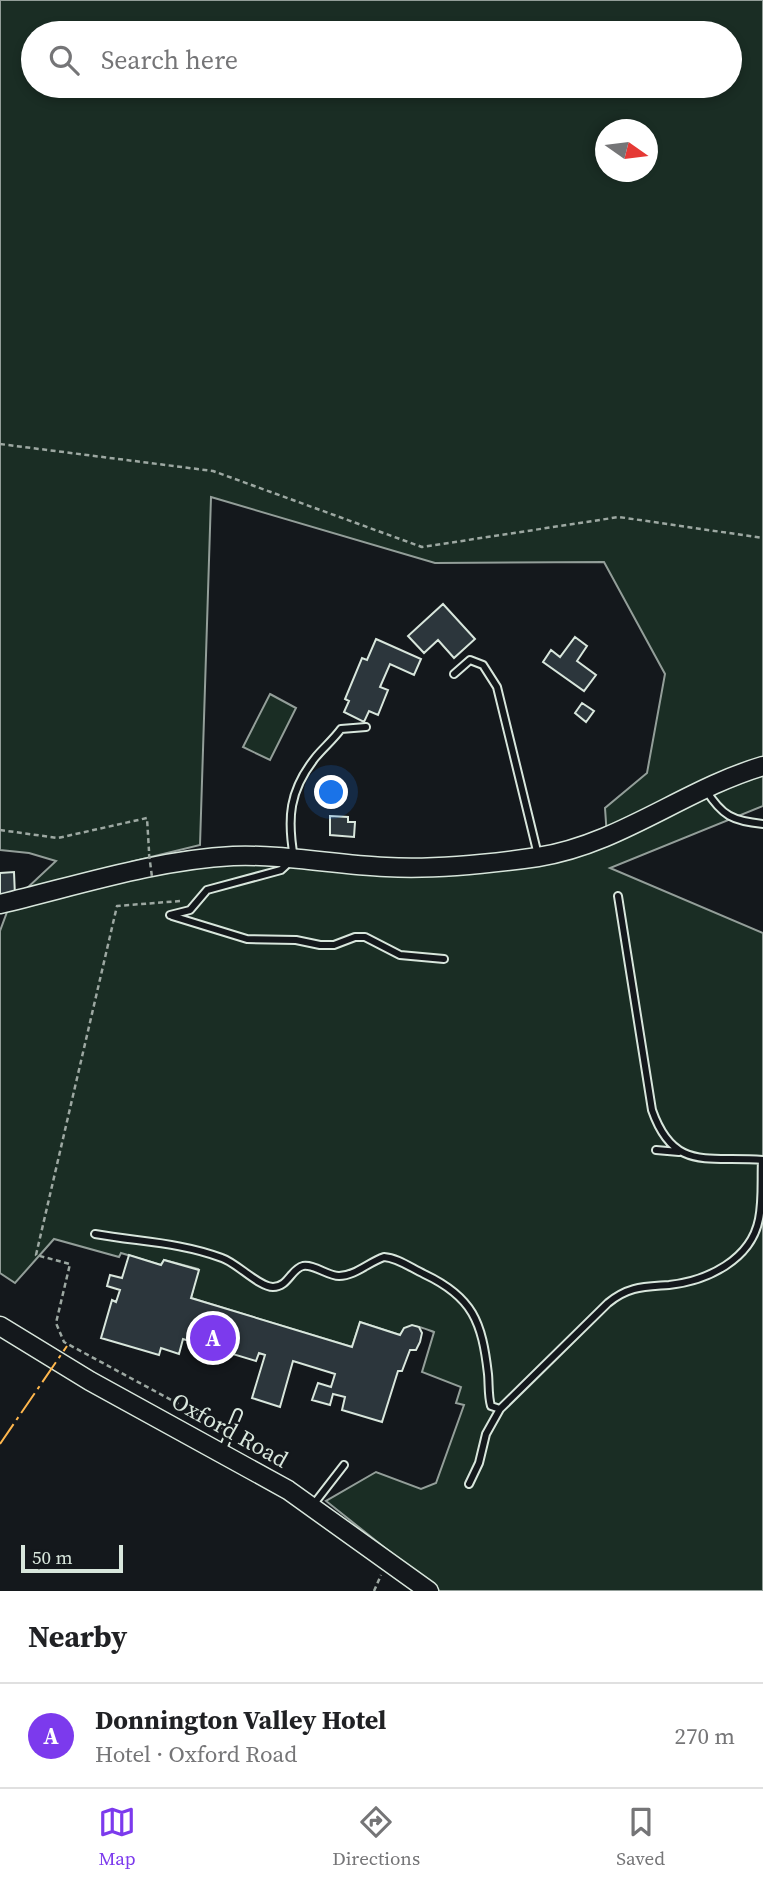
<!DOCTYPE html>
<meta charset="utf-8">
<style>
:root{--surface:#fff;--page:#f2f2f2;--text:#202124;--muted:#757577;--line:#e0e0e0;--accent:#7c3aed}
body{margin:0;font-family:"Source Serif 4",serif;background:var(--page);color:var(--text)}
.compass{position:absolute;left:595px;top:119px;width:63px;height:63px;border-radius:50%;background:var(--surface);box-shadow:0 4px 10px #0003;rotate:104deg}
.scale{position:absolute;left:21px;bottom:18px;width:102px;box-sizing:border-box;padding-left:7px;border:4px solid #d8e6dc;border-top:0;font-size:19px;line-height:24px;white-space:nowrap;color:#d8e6dc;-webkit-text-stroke:5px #14181c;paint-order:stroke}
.you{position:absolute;left:332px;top:793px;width:24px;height:24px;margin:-18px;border:5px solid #fff;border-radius:50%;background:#1a73e8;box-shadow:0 0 0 10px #1a73e833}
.badge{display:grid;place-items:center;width:46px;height:46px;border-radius:50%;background:var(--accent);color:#fff;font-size:23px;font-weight:700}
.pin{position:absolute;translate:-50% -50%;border:4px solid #fff;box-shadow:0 2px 7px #0006}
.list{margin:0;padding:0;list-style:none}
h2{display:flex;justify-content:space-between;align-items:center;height:91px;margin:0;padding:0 28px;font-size:30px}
h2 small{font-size:23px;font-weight:400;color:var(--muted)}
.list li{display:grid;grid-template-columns:46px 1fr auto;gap:21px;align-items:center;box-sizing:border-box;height:105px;padding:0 28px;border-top:2px solid var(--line)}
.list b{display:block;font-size:26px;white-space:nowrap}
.list p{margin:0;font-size:23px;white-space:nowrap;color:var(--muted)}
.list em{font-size:23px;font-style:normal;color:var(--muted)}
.icon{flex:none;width:38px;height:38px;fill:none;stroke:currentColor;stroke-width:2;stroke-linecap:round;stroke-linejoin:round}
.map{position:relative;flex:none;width:763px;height:1591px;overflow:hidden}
.search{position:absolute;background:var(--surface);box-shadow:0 4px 10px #0003;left:21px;right:21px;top:21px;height:77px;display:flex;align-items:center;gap:18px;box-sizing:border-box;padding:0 24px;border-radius:38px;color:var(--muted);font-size:26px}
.sheet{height:196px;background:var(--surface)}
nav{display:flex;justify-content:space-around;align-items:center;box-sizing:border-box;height:98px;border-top:2px solid var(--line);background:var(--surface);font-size:19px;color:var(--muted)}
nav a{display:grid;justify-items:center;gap:4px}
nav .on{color:var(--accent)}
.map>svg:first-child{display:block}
</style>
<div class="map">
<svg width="763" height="1591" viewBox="0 0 763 1591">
<rect width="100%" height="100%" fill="#14181c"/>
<path fill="#1a2d24" stroke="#939e99" stroke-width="2" fill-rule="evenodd" d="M0 0H763V806L610 868 763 933V1591H439L326 1501 376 1472 421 1489 436 1483 464 1405 456 1403 461 1387 422 1372 434 1332C420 1327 409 1321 400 1335L360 1322 352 1347 191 1298 198 1269 164 1260 161 1265 121 1253 119 1257 54 1239 15 1283 0 1273V931L10 904 56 861 29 853 0 850ZM33 33H730V86H33ZM606 130H648V172H606ZM211 497 435 563 604 562 665 674 647 773 605 808 607 837 432 867 202 859 128 877 130 862 200 845Z
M270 694 296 708 270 760 243 747Z"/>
<path fill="#2c363c" stroke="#d8e6dc" stroke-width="2" d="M443 604 475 639 454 658 438 640 424 653 408 636Z
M575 637 587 646 577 661 596 675 584 691 543 662 551 650 560 657Z
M376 639 421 659 414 675 390 664 380 687 388 690 378 715 369 711 364 722 344 712 349 701 345 699 362 658 367 660Z
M582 703 594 711 586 722 575 713Z
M330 816 348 817V822H355L354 837 330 835Z
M14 872 15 896 0 897V873Z
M129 1255 161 1265 164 1260 199 1270 191 1298 352 1347 360 1322 400 1335 404 1328 412 1325 419 1327 422 1333 420 1342 416 1350H410L402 1371H398L382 1422 342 1410 345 1397 333 1394 330 1405 312 1400 318 1383 331 1387 335 1374 293 1361 280 1407 252 1398 265 1355 259 1353 256 1361 183 1339 179 1354 161 1348 159 1355 101 1338 112 1300 116 1302 120 1290 107 1286 110 1275 122 1278Z"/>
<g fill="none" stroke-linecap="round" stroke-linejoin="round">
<defs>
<path id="lane" d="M454 674 470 660 483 665 497 687 538 855
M706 790C722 816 733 821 763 824
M618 896 652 1110C674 1173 709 1155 763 1160
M170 915 190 910 207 890 281 870 294 858C287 818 289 791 315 758 323 748 333 740 341 729L366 727
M172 916 247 939 296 940 320 945H334L355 937H365L400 955 444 959
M656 1150 679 1152
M95 1234C139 1242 179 1242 222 1258 237 1263 259 1287 273 1287 288 1287 291 1269 303 1266 314 1264 328 1276 339 1276 355 1276 369 1262 384 1257 398 1258 411 1268 424 1274 473 1297 482 1322 488 1374 489 1384 488 1396 491 1406L500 1409
M222 1451 238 1413
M469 1484 479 1463 486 1434 500 1409 608 1303C629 1286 644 1287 669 1285 707 1281 751 1260 759 1219 763 1200 761 1179 762 1160
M313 1505 344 1465"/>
<path id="secondary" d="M0 904C76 886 155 860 233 856 284 854 335 865 386 867 436 870 489 864 538 857 620 844 685 789 763 766
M0 1326 90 1381 288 1490 429 1591"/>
</defs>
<use href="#lane" stroke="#d8e6dc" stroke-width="10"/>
<use href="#secondary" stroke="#d8e6dc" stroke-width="21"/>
<path stroke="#9da8a2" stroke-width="2.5" stroke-dasharray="5 3.5" stroke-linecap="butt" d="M0 444 213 471 422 547 619 517 763 538
M0 830 58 838 147 818 149 851
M180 901 117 906 36 1255 70 1264 56 1323 64 1342 223 1428
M374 1591 381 1575"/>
<use href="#lane" stroke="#14181c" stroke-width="6"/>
<use href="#secondary" stroke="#14181c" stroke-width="18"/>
<path stroke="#9da8a2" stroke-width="2.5" stroke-dasharray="5 3.5" stroke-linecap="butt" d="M149 854 152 877"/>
<path stroke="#ffb74d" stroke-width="2" stroke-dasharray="24 5 3.5 5" stroke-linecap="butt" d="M0 1444 67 1346"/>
</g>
<g text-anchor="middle" stroke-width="5" stroke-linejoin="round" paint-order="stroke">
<g font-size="23" fill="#d8e6dc" stroke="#14181c">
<text transform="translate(230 1430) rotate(29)" y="8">Oxford Road</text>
</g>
</g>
</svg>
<svg class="compass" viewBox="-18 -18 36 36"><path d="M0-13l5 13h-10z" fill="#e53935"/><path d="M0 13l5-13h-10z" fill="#757577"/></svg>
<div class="scale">50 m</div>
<div class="you"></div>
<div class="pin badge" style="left:213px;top:1338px">A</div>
<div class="search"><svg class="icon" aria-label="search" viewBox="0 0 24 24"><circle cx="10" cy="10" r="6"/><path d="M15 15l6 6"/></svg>Search here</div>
</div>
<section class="sheet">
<h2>Nearby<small></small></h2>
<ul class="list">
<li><span class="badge">A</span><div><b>Donnington Valley Hotel</b><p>Hotel · Oxford Road</p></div><em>270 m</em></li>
</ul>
</section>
<nav>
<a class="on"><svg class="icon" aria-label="map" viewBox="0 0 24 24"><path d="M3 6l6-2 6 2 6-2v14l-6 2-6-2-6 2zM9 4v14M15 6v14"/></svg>Map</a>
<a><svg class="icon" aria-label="directions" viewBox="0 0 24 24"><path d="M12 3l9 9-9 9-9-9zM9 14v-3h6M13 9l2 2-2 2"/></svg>Directions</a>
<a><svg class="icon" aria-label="saved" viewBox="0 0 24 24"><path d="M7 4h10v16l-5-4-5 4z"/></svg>Saved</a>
</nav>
